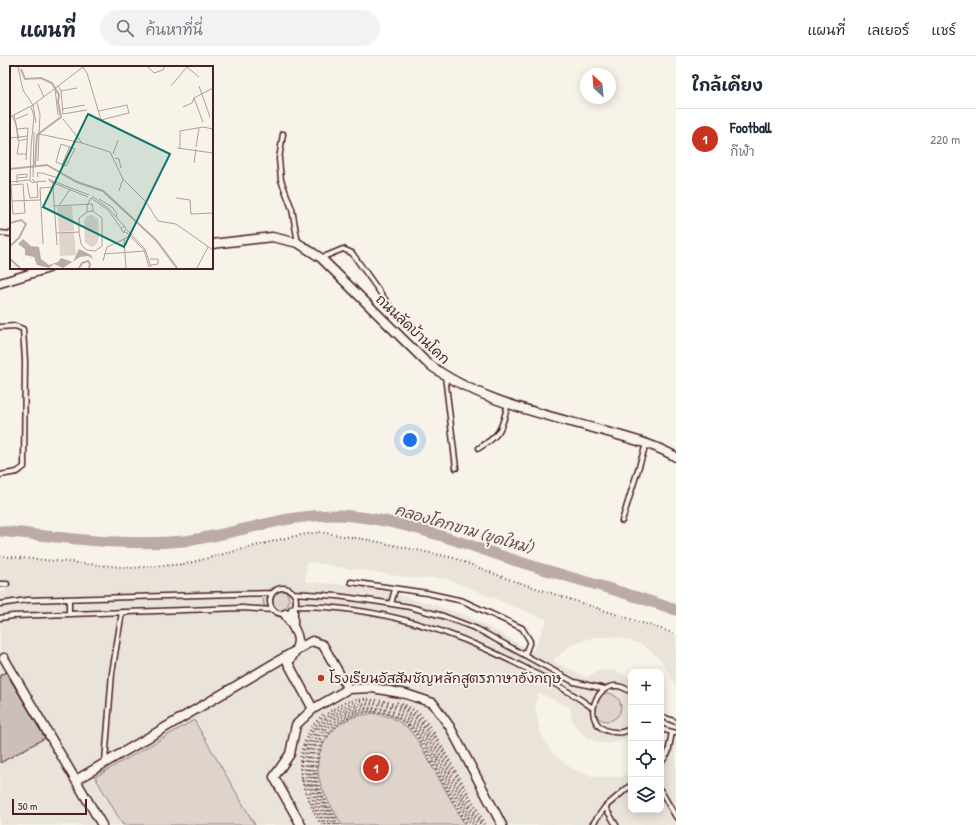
<!DOCTYPE html>
<html lang="th">
<meta charset="utf-8">
<style>
:root{--surface:#fff;--page:#f2f2f3;--text:#1f2937;--muted:#747a83;--line:#e0e1e3;--accent:#c8321e}
body{margin:0;font-family:"Patrick Hand","Playpen Sans Thai",sans-serif;background:var(--page);color:var(--text)}
.controls{position:absolute;right:12px;bottom:12px;display:grid;overflow:hidden;border-radius:8px;box-shadow:0 2px 10px #0003}
.controls button{width:36px;height:36px;display:grid;place-items:center;padding:0;border:0;border-bottom:1px solid var(--line);background:var(--surface);color:var(--text);font:20px sans-serif}
.compass{position:absolute;left:580px;top:12px;width:36px;height:36px;border-radius:50%;background:var(--surface);box-shadow:0 2px 10px #0003;rotate:334deg}
.scale{position:absolute;left:12px;bottom:10px;width:75px;box-sizing:border-box;padding-left:4px;border:2px solid #4a1f2b;border-top:0;font-size:11px;line-height:14px;white-space:nowrap;color:#4a1f2b;-webkit-text-stroke:3px #f7f3e8;paint-order:stroke}
.you{position:absolute;left:410px;top:384px;width:14px;height:14px;margin:-10px;border:3px solid #fff;border-radius:50%;background:#1a73e8;box-shadow:0 0 0 6px #1a73e833}
.badge{display:grid;place-items:center;width:26px;height:26px;border-radius:50%;background:var(--accent);color:#fff;font-size:13px;font-weight:700}
.pin{position:absolute;translate:-50% -50%;border:2px solid #fff;box-shadow:0 1px 4px #0006}
.list{margin:0;padding:0;list-style:none}
h2{display:flex;justify-content:space-between;align-items:center;height:52px;margin:0;padding:0 16px;font-size:17px}
h2 small{font-size:13px;font-weight:400;color:var(--muted)}
.list li{display:grid;grid-template-columns:26px 1fr auto;gap:12px;align-items:center;box-sizing:border-box;height:60px;padding:0 16px;border-top:1px solid var(--line)}
.list b{display:block;font-size:15px;white-space:nowrap}
.list p{margin:0;font-size:13px;white-space:nowrap;color:var(--muted)}
.list em{font-size:13px;font-style:normal;color:var(--muted)}
.icon{flex:none;width:22px;height:22px;fill:none;stroke:currentColor;stroke-width:2;stroke-linecap:round;stroke-linejoin:round}
.map{position:relative;flex:none;width:676px;height:769px;overflow:hidden}
header{display:flex;align-items:center;gap:24px;box-sizing:border-box;height:56px;padding:0 20px;background:var(--surface);border-bottom:1px solid var(--line)}
header strong{font-size:19px}
nav{display:flex;gap:22px;margin-inline-start:auto;font-size:14px}
.search{width:280px;height:36px;background:var(--page);display:flex;align-items:center;gap:10px;box-sizing:border-box;padding:0 14px;border-radius:22px;color:var(--muted);font-size:15px}
main{display:flex}
aside{flex:1;background:var(--surface)}
.map>svg:first-child{display:block}
</style>
<header>
<strong>แผนที่</strong>
<div class="search"><svg class="icon" aria-label="search" viewBox="0 0 24 24"><circle cx="10" cy="10" r="6"/><path d="M15 15l6 6"/></svg>ค้นหาที่นี่</div>
<nav><a>แผนที่</a><a>เลเยอร์</a><a>แชร์</a></nav>
</header>
<main>
<div class="map">
<svg width="676" height="769" viewBox="0 0 676 769">
<rect width="100%" height="100%" fill="#f7f3e8"/>
<filter id="ink" filterUnits="userSpaceOnUse"><feTurbulence type="fractalNoise" baseFrequency=".025" numOctaves="2"/><feDisplacementMap in="SourceGraphic" scale="8" xChannelSelector="R" yChannelSelector="G"/><feConvolveMatrix kernelMatrix="1 2 1 2 8 2 1 2 1" color-interpolation-filters="sRGB"/></filter>
<g filter="url(#ink)">
<path fill="#eae3da" fill-rule="evenodd" d="M319 477 368 485 454 503 505 523 676 579V635L675 628 662 605 643 589 619 581H594L571 589 552 605 586 621 600 614H613L625 619 631 623V678L625 683 614 687H601L589 683 579 675 572 664 570 651 538 637 535 652 540 676 552 697 572 713 595 721H620L631 717V754H661V697L673 677 676 665V769H465L418 685 407 671 391 661 318 702V721L324 736 342 769H255L194 664 95 721 123 769H0V707L45 682 9 615 0 619V536H5L6 529 0 528V501L132 513 185 508 290 482ZM307 506 412 522H445L547 564 533 595 469 561 438 550 392 537 351 529 305 526ZM285 536 289 545 285 553 264 549 263 540ZM605 637H609V664L600 663V639Z"/>
<path fill="#ded4cc" stroke="#947a7c" d="M263 544a13 13 0 1 1 26 0a13 13 0 1 1-26 0Z
M593 651a14 14 0 1 1 28 0a14 14 0 1 1-28 0Z
M373 657 391 661 407 671 418 685 465 769H342C334 754 323 739 319 722 313 697 329 671 351 662 358 659 366 659 373 657Z
M194 664 255 769H123L95 721Z"/>
<g fill="none" stroke-linecap="round" stroke-linejoin="round">
<path stroke="#bcaaa7" stroke-width="11" d="M0 475C61 481 123 491 184 485 242 478 291 454 352 460 411 466 467 489 523 507 574 523 626 536 676 554"/>
</g>
<path fill="#ccbfb9" stroke="#4a1f2b" d="M6 616 45 682 0 707V619Z"/>
<g fill="none" stroke-linecap="round" stroke-linejoin="round">
<defs>
<path id="lane" d="M283 78 279 103 281 124 292 153 298 187
M0 177 11 178
M321 202 343 193 352 197 394 256
M0 271 15 270 23 273 25 305 24 411 17 416 0 419
M445 320 456 412
M479 392C502 378 501 373 508 348
M622 465 646 388
M351 526 427 537 463 545 522 572 530 585 525 598
M0 528H7
M270 545a13 13 0 1 1 26 0a13 13 0 1 1-26 0Z
M293 537 337 540 380 546 410 551 443 560 477 573 574 626 605 633
M69 543V558
M0 548 27 544 273 537
M391 548 395 533
M295 550C379 550 453 574 527 613 540 620 555 627 567 635 576 640 584 646 593 652
M0 562 13 560 242 552 274 554
M631 636C597 611 575 673 614 676 620 677 627 676 631 671
M661 660 676 666
M661 673 676 677
M105 706 112 617 122 556
M661 707 668 697 672 676
M661 735 676 761
M605 751 616 769
M592 769 605 751 631 729"/>
<path id="street" d="M212 188 272 181 298 187 321 202 426 306C476 345 544 358 604 375 628 382 654 388 676 401
M0 227 49 212
M293 554V568
M285 558C299 580 304 584 288 607L313 653 348 633
M4 602 102 769
M76 724 312 585 323 589 348 633 373 632 406 638 433 647 450 671 502 769
M301 769 274 721 290 698 296 669 313 653"/>
</defs>
<use href="#lane" stroke="#4a1f2b" stroke-width="7"/>
<use href="#street" stroke="#4a1f2b" stroke-width="11"/>
<path stroke="#4a1f2b" stroke-width="2" stroke-dasharray="1 3" stroke-linecap="butt" d="M0 500 132 512 185 508 290 481 319 476 369 484 454 502 505 522 676 578
M397 646 417 659 432 676 483 769
M402 647 419 657 433 675 486 769
M321 769C305 739 290 710 309 676 312 669 319 663 324 657
M324 769C316 755 307 741 303 725 295 693 317 657 347 646 354 643 363 643 371 642
M326 769C314 747 302 727 305 701 308 669 342 643 373 644 388 644 404 651 415 660 428 670 436 689 444 703 456 725 468 747 481 769
M329 769C317 748 304 727 307 701 313 652 379 629 415 662 427 674 435 691 443 705 455 727 466 748 478 769
M331 769C320 748 305 726 309 701 316 654 379 631 413 664 425 675 432 691 440 705 452 726 464 748 475 769
M334 769C322 748 307 726 311 701 319 655 375 637 411 665 423 674 430 692 438 705 449 726 461 748 473 769
M336 769C325 748 309 726 313 701 321 658 377 637 410 667 421 677 428 692 435 705 447 727 459 748 471 769
M338 769C330 754 317 737 315 720 311 668 366 636 408 668 419 676 426 693 433 705 445 727 456 748 468 769
M340 769C332 754 319 737 317 720 312 670 369 635 408 670 419 680 425 695 432 708 444 728 455 749 466 769"/>
<use href="#lane" stroke="#f7f3e8" stroke-width="4"/>
<use href="#street" stroke="#f7f3e8" stroke-width="8"/>
</g>
</g>
<circle fill="#c8321e" stroke="#f7f3e8" stroke-width="1.5" cx="321" cy="622" r="4"/>
<g text-anchor="middle" stroke-width="4" stroke-linejoin="round" paint-order="stroke">
<g font-size="14" fill="#4a1f2b" stroke="#f7f3e8">
<text transform="translate(413 273) rotate(43)" y="5">ถนนลัดบ้านโคก</text>
</g>
<g font-size="14" fill="#4a1f2b" stroke="#f7f3e8" text-anchor="start">
<text x="329" y="627">โรงเรียนอัสสัมชัญหลักสูตรภาษาอังกฤษ</text>
</g>
<g font-size="15" font-style="italic" fill="#6c4950" stroke="#f7f3e8">
<text transform="translate(464 473) rotate(16)" y="5">คลองโคกขาม (ขุดใหม่)</text>
</g>
</g>
<g transform="translate(10 10)">
<rect width="203" height="203" fill="#f7f3e8"/>
<path d="M62 140 64 165 49 166 47 141ZM82 149 88 153 89 173 86 179 81 181 75 176 74 156 77 150ZM64 166 66 189 50 190 49 167Z" fill="#ded4cc"/>
<path d="M13 173 21 180 29 181 31 193 39 199 48 196 51 192 63 196 69 183 81 189 83 193 78 190 70 191 53 202 44 198 39 202 27 199 24 191 15 189V183L8 178Z" fill="#bcaaa7"/>
<path fill="none" stroke="#bcaaa7" stroke-width="2" d="M11 3 15 13 31 12 42 17 49 29 48 36 51 51 27 69 25 99M0 103 37 99 67 116 93 125 146 174 167 202M0 157 11 154 16 158 9 172 0 180M0 193 10 202M69 202 72 197 78 195 80 198 79 202"/>
<path fill="none" stroke="#b29e9c" stroke-width="1" d="M8 1 13 24 23 39M73 1 77 7 91 54 119 47 117 39 89 45M138 1 144 7 153 4 154 1M28 18 34 31M48 20 51 25 53 48 77 44M161 20 177 1 189 11M189 20 200 51M45 23 48 49M51 25 67 22M184 32 193 56M184 32 203 22M27 37 30 48 29 68 72 77 100 86 113 113 136 136 148 155 166 158 203 184M23 39 26 57M21 41 24 50 21 81 20 115 23 117 24 115 22 113M173 41 182 37 184 32M52 43 75 39M4 49 9 73M2 50 6 58 8 75 17 73M0 51 23 39 73 1M6 53 18 48M53 53 72 77M7 63 18 62 16 94M0 72 18 70M9 76 7 88H16M51 78 65 83 56 100 46 96ZM186 81 189 62M167 82 203 87M170 82V65L193 61 203 63M103 88 108 74M105 92 109 93 111 102M28 95 29 68M184 97 186 83M52 99 60 80M23 111 24 66M28 111 27 107H32L48 112M7 112 17 111V108L7 109V117M38 113 79 129M39 115 78 131M0 116 20 114M24 116 36 115M17 117 20 132 28 131 27 116M13 118 15 147 3 148 1 119ZM43 121 47 179M109 125 113 113M82 130 98 142 116 162 114 167 111 163 114 160M81 132 98 144 111 162M81 132 77 139V146L83 145M166 132 180 134 181 148 203 147M89 133 102 141 107 148 106 151M2 135 31 134M44 140 82 138 83 145 92 152V180L85 185 76 184 71 178 69 166M49 140 60 123M117 164 135 183 141 201M116 166 134 184 139 201M46 167 69 166V152L77 146M33 178 30 122 43 121V115M94 188 135 185M140 193H148V198L141 199M93 195 97 181 114 173M116 202 114 173 119 170M187 202 198 181"/>
<path fill="#0f766e" fill-opacity="0.15" stroke="#0f766e" stroke-width="2" d="M78 48 160 88 114 181 33 141Z"/>
<rect width="203" height="203" fill="none" stroke="#4a1f2b" stroke-width="2"/>
</g>
</svg>
<div class="controls">
<button>+</button>
<button>−</button>
<button><svg class="icon" aria-label="locate" viewBox="0 0 24 24"><circle cx="12" cy="12" r="6"/><path d="M12 2v4M12 18v4M2 12h4M18 12h4"/></svg></button>
<button><svg class="icon" aria-label="layers" viewBox="0 0 24 24"><path d="M12 4l9 5-9 5-9-5zM3 14l9 5 9-5"/></svg></button>
</div>
<svg class="compass" viewBox="-18 -18 36 36"><path d="M0-13l5 13h-10z" fill="#e53935"/><path d="M0 13l5-13h-10z" fill="#747a83"/></svg>
<div class="scale">50 m</div>
<div class="you"></div>
<div class="pin badge" style="left:376px;top:712px">1</div>
</div>
<aside>
<h2>ใกล้เคียง<small></small></h2>
<ul class="list">
<li><span class="badge">1</span><div><b>Football</b><p>กีฬา</p></div><em>220 m</em></li>
</ul>
</aside>
</main>
